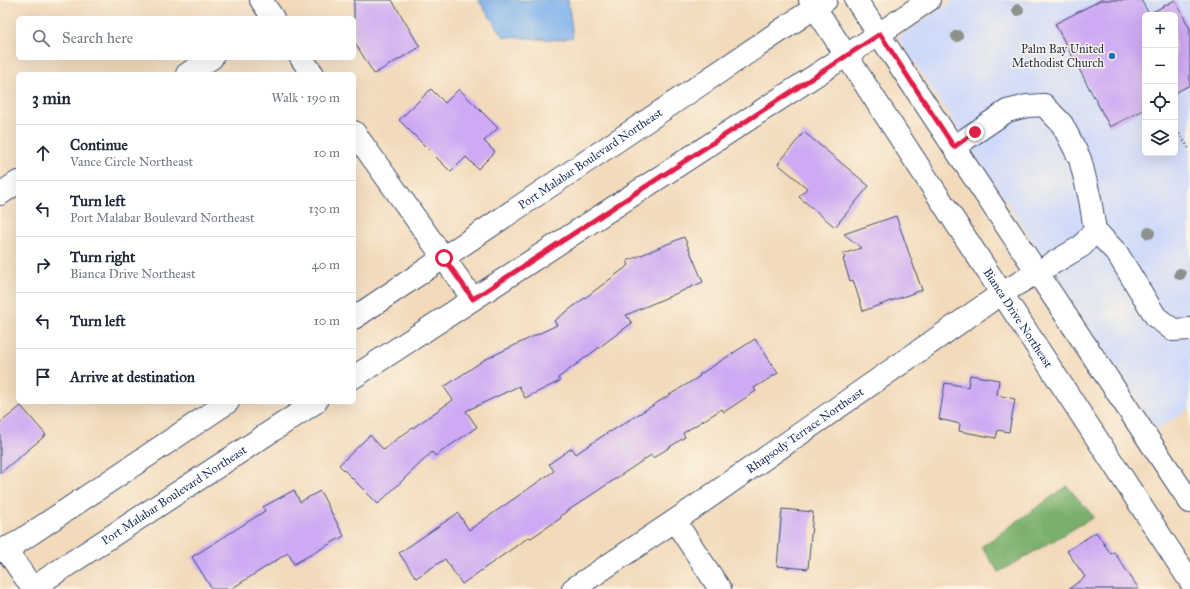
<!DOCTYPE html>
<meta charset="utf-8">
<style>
:root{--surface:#fff;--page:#f6f6f7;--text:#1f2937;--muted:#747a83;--line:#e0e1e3}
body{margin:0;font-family:"IM FELL Great Primer",serif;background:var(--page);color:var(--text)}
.controls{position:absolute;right:12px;top:12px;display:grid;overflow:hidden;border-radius:6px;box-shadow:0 4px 16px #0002}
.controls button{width:36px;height:36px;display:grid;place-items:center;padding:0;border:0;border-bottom:1px solid var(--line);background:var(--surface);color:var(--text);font:20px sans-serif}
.stop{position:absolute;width:12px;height:12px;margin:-9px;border:3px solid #e11d48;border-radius:50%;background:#fff}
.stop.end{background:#e11d48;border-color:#fff;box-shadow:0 1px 4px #0008}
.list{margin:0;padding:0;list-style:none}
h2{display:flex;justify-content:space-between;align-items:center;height:52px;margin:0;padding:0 16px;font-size:17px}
h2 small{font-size:13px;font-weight:400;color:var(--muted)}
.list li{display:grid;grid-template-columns:26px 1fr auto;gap:12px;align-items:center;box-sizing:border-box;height:56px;padding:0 16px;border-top:1px solid var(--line)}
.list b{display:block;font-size:15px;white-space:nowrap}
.list p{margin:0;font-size:13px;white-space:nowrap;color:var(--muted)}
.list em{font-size:13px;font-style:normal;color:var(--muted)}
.icon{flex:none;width:22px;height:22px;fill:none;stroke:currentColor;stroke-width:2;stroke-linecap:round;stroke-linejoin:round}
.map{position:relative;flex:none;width:1190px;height:589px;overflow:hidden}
.search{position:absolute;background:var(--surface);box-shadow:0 4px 16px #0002;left:16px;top:16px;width:340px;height:44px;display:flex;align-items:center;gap:10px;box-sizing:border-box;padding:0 14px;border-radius:6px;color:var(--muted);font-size:15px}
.panel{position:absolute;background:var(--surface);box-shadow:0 4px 16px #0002;left:16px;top:72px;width:340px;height:332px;border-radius:6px}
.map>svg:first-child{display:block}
</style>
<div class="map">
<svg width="1190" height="589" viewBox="0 0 1190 589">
<rect width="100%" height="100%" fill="#fcf5e5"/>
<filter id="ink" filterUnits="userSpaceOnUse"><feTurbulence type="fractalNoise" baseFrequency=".025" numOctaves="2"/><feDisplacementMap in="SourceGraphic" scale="8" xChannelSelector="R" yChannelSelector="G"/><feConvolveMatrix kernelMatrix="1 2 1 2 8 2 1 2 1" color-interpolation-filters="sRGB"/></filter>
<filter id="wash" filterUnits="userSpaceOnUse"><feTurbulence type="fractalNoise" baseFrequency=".012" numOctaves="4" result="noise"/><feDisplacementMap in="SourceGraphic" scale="16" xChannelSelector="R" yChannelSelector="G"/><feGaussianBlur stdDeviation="0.9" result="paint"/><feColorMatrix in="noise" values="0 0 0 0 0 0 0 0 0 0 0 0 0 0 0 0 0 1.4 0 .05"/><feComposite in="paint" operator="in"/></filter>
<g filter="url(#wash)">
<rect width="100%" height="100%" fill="#f2dabb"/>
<path fill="#cfdafa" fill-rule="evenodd" d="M954 0H1190V408L1157 430 1048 265 1043 253 1041 254 898 38ZM1145 15H1175V153H1145Z"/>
<path fill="#7ab06c" stroke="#4a7065" d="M1067 486 1094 517 999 572 981 547Z"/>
<path fill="#7fb2ec" stroke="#4d70a5" d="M478 0H568L573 37 559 40 504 37Z"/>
<g id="blocks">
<path fill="#cdaaf3" d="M354 0H392L420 47 374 74 354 41Z
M1101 0H1141L1149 14 1175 0 1190 29V85L1175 93V15H1145V109L1110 127 1055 24Z
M431 89 445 103 459 89 498 128 484 141 495 152 478 169 466 157 451 172 399 120Z
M804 132 869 186 835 227 799 197 807 188 778 164Z
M896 216 922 290 863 311 853 280 850 281 843 259 845 258 843 254 861 248 844 234Z
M684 237 703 282 626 315 632 323 558 378 560 381 525 398 519 386 466 411 477 427 435 456 432 452 378 504 339 465 370 435 384 450 394 441 453 400 444 387 484 360 557 325 554 321 629 265 627 261Z
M755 339 778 373 754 388 756 391 724 412 722 409 683 433 685 437 653 458 651 455 560 516 561 518 531 538 529 537 462 584 445 559 416 578 399 553 458 513 469 530 554 471 549 464 572 448 576 454 610 431V432L700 376 699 375Z
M970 375 999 380 997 395 1015 399 1009 432 998 430 996 438 959 431 960 424 939 419 945 383 968 387Z
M21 406 46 435 0 473V423Z
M294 490 300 502 320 491 344 536 294 564 288 553 231 589H212L192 557 265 511 263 507Z
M782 509 813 512 808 569 777 566Z
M1096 532 1111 554 1114 552 1139 589H1069L1085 577 1067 551Z"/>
</g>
</g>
<g filter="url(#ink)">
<use href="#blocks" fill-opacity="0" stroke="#3b496c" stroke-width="1"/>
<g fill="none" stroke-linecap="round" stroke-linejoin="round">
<defs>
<g id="minor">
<path d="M261 0 273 18"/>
<path id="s1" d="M810 0 1190 581"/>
<path d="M856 0 1190 502"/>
<path d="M301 58 313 74"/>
<path d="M187 74 212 58"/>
<path d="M354 132 473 299"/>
<path d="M0 194 18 182"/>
<path d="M1095 230 1117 253 1156 317 1173 330 1190 329"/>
<path id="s2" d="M354 318 826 0"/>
<path d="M354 377 879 34 929 0"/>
<path d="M675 521 720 589"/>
<path d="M5 548 33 589"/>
<path d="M0 551 17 543 228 402"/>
<path id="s3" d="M31 589 316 402"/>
<path id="s4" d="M573 589 695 507 1002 293 1082 246 1095 230 1090 199 1080 159 1062 124 1044 105 1027 106 1007 111 954 147"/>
</g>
</defs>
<use href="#minor" stroke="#3b496c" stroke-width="24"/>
<path stroke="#3b496c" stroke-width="2.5" stroke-dasharray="1 3" stroke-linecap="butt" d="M1175 127 1190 150"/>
<use href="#minor" stroke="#fff" stroke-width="22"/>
</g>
<g fill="#8d918c">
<circle cx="1018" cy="10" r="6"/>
<circle cx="957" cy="36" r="6"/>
<circle cx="1149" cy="233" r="6"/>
<circle cx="1180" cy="274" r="6"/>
</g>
</g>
<g fill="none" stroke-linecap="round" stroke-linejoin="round" filter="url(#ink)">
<path stroke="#e11d48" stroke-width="5" d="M444 258 473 299 880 34 954 147 975 132"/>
</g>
<circle fill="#1f6fb2" stroke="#fcf5e5" stroke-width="1.5" cx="1112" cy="56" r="4"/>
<g text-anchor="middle" stroke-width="3" stroke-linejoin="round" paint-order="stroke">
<g font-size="12" fill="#1b2f5e" stroke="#fcf5e5" text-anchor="end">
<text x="1104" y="53">Palm Bay United<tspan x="1104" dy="14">Methodist Church</tspan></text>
</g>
<g font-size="12" fill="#1b2f5e" stroke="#fcf5e5">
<text dy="4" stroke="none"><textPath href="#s2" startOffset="285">Port Malabar Boulevard Northeast</textPath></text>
<text dy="4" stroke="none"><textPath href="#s1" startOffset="380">Bianca Drive Northeast</textPath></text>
<text dy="4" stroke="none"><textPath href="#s4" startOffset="281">Rhapsody Terrace Northeast</textPath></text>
<text dy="4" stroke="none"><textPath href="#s3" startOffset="171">Port Malabar Boulevard Northeast</textPath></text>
</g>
</g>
</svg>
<div class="controls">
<button>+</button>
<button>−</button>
<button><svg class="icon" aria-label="locate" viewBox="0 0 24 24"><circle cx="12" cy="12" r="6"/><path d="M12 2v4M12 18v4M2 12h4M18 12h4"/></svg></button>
<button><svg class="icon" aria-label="layers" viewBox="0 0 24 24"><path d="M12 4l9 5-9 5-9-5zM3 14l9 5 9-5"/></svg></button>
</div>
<div class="stop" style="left:444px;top:258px"></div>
<div class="stop end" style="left:975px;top:132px"></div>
<div class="search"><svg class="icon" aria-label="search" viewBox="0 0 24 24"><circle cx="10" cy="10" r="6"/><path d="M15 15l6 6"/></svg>Search here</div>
<section class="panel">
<h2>3 min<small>Walk · 190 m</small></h2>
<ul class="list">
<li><svg class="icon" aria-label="ahead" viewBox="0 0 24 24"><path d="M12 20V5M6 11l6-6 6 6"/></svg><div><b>Continue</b><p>Vance Circle Northeast</p></div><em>10 m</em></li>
<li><svg class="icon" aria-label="left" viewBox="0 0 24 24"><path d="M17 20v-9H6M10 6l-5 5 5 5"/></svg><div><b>Turn left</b><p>Port Malabar Boulevard Northeast</p></div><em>130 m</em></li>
<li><svg class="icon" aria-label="right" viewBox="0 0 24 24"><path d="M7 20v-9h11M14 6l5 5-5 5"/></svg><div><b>Turn right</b><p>Bianca Drive Northeast</p></div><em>40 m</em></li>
<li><svg class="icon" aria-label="left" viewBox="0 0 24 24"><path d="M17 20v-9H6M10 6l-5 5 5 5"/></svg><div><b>Turn left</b></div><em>10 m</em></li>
<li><svg class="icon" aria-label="arrive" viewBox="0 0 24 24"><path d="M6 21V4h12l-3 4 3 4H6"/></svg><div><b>Arrive at destination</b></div></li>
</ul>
</section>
</div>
